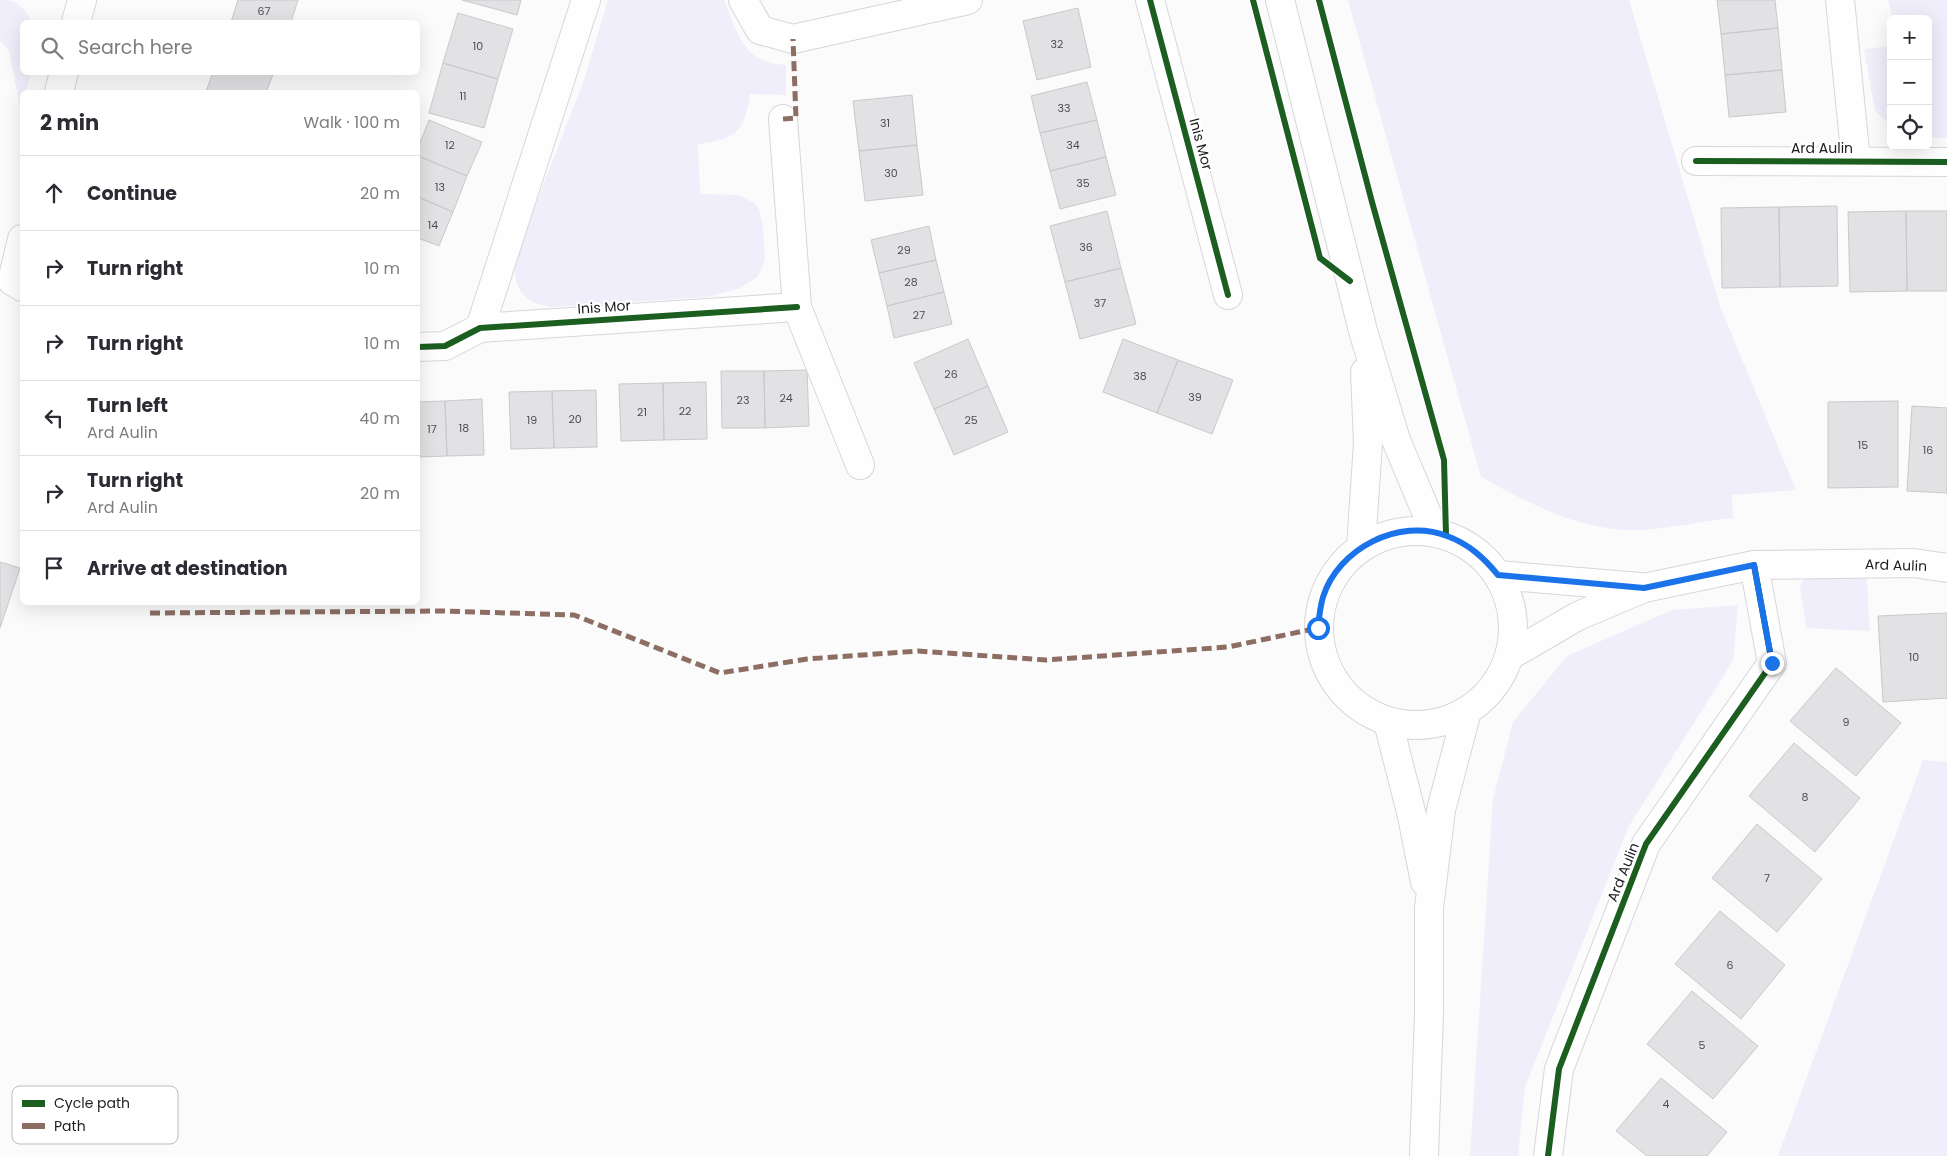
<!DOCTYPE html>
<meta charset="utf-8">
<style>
:root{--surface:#fff;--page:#f2f2f3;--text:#2b2b33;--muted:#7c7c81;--line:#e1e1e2}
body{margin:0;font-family:Poppins,sans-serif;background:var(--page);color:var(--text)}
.controls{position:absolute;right:15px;top:15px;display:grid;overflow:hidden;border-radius:8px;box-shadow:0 5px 20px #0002}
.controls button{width:45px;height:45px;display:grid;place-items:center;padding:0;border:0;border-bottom:1px solid var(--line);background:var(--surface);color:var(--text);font:25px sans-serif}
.stop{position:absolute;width:15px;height:15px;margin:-11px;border:4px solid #1a73e8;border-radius:50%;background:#fff}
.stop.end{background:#1a73e8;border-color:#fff;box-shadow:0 1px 5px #0008}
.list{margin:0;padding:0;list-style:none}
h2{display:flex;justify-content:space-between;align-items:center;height:65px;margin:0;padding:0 20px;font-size:21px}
h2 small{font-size:16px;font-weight:400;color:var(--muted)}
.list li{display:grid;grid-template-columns:32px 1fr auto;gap:15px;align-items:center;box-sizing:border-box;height:75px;padding:0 20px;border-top:1px solid var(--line)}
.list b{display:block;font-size:19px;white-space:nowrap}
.list p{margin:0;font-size:16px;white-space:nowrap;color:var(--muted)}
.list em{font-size:16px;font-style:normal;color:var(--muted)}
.icon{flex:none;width:28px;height:28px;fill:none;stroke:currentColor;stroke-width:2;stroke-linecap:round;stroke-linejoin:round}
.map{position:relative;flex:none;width:1947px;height:1156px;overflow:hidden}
.search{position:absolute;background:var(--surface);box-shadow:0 5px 20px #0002;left:20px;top:20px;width:400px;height:55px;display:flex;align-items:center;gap:12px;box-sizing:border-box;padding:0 18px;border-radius:8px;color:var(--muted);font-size:19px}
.panel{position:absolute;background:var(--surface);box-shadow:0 5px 20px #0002;left:20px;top:90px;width:400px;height:515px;border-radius:8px}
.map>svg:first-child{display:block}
</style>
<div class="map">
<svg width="1947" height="1156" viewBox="0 0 1947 1156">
<rect width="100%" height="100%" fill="#fbfbfc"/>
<path fill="#efeefa" d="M0 0C19 0 23 7 32 22H22V72L31 73 26 92H22L21 113 9 50 0 41Z
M608 0H724C739 36 742 62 786 65V95L750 94C744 133 737 139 698 144L700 194 738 195 754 203 759 209 763 227 765 260 758 276 748 283 738 289 707 297 551 307C515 301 510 279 519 247L584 80Z
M1348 0H1629L1720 306 1796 490 1732 495 1733 518C1703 521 1672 528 1642 530 1584 533 1530 504 1481 477Z
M1888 0H1947V138L1928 137V19H1893Z
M1891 46V126L1875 111 1864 49Z
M1812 569H1866L1870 631 1806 628 1800 585Z
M1738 605 1733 661 1629 826 1525 1087 1518 1156H1470L1493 799 1513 722 1567 656 1672 610Z
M1923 760 1947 762V1156H1778Z"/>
<path fill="#e2e2e5" stroke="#c9c8cb" d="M238 0H298L291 22H231Z
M462 0H521L517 15Z
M1717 0H1775L1778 28 1721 34Z
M1078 8 1091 67 1037 80 1023 21Z
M458 13 513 29 498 79 443 63Z
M1778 28 1782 70 1725 75 1721 34Z
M443 63 498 79 484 128 429 113Z
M1782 70 1786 112 1729 117 1725 75Z
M213 72H274L266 92H206Z
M1087 82 1097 120 1040 133 1031 96Z
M912 95 917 145 859 151 853 101Z
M429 120 482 142 467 176 418 156V148Z
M1097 120 1106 157 1050 171 1040 133Z
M917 145 923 195 865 201 859 151Z
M418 156 467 176 453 212 418 197Z
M1106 157 1116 195 1060 209 1050 171Z
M418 197 453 212 439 246 418 238Z
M1837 206 1838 286 1780 287 1779 207Z
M1779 207 1780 287 1722 288 1721 208Z
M1107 211 1121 268 1065 282 1050 226Z
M1906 211H1947V291H1907Z
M1906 211 1907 291 1850 292 1848 212Z
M929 226 936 260 879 273 871 240Z
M936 260 944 292 887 306 879 273Z
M1121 268 1136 324 1080 339 1065 282Z
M944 292 952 324 894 338 887 306Z
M968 339 988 386 934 409 914 363Z
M1123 339 1178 360 1157 413 1103 392Z
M1178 360 1233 380 1212 434 1157 413Z
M807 370 809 426 765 428 764 371Z
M721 371H764L765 428H722Z
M706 382 707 439 664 440 663 383Z
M663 383 664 440 621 441 619 384Z
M988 386 1008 432 954 455 934 409Z
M596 390 597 447 554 448 552 391Z
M552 391 554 448 511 449 509 392Z
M482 399 484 455 447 456 445 401Z
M445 401 447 456 418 457V402Z
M1898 401V487L1828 488V402Z
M1912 406 1947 408V493L1907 491Z
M0 562 20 568 0 628Z
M1947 613V698L1883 702 1878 616Z
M1836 668 1901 723 1856 776 1790 721Z
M1794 743 1860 798 1815 852 1749 796Z
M1757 824 1822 879 1777 932 1712 878Z
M1720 911 1785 965 1741 1019 1675 964Z
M1692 991 1758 1046 1713 1099 1647 1044Z
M1661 1078 1727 1132 1707 1156H1647L1616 1131Z"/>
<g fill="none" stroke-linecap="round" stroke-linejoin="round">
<defs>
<path id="minor" d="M743 0 760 30 793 39 968 0
M1150 0 1228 295
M1840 0 1856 161
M76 22 82 0
M59 92 64 72
M783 119 797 307 860 465
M1696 161 1947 162
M22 239 12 281 22 287
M480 328 586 0
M418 347 445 346 480 328 797 307
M1498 575 1640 587
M1509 656 1578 616 1644 588 1754 565 1914 563 1947 568
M1548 1156 1559 1069 1646 844 1772 663 1754 565"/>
<path id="major" d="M1280 0 1363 331 1396 440 1435 533
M1319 628a97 97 0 1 1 194 0a97 97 0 1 1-194 0Z
M1361 547 1368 443 1365 372
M1388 722 1412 816 1425 882
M1424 1156 1429 1013V908L1441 810 1467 711"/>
</defs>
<use href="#minor" stroke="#d7d6d9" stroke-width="30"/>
<use href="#major" stroke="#d7d6d9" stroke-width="30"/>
<use href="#minor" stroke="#fefeff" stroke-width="28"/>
<use href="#major" stroke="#fefeff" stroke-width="28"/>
<path stroke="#8d6e63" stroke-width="5" stroke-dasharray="10 5" stroke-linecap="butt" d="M783 119 796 118 793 39
M150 613 442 611 574 615 720 673 807 659 918 651 1046 660 1228 647 1318 628"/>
<defs>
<path id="cycleway" d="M1150 0 1228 295
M1253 0 1320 258 1350 281
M1319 0 1372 202 1444 460 1446 535
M1696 161 1947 162
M418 347 445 346 480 328 797 307
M1548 1156 1559 1069 1646 844 1772 663 1754 565"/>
</defs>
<use href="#cycleway" stroke="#fff" stroke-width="9"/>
<use href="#cycleway" stroke="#1b5e20" stroke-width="6"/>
</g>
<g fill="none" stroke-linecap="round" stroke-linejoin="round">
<path stroke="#1a73e8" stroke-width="6" d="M1318 628C1319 618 1320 607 1323 597 1338 549 1399 517 1447 536 1469 544 1484 558 1498 575L1644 588 1754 565 1772 663"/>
</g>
<g text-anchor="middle" stroke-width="4.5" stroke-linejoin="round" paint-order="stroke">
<g font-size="11" fill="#4e4e52">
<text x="264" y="15">67</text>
<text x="1057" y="48">32</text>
<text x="478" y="50">10</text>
<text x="463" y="100">11</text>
<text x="1064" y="112">33</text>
<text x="885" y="127">31</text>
<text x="450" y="149">12</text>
<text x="1073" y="149">34</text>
<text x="891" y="177">30</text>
<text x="1083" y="187">35</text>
<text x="440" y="191">13</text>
<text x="433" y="229">14</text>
<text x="1086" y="251">36</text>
<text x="904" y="254">29</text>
<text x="911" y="286">28</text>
<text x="1100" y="307">37</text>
<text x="919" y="319">27</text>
<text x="951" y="378">26</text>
<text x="1140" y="380">38</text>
<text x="1195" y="401">39</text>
<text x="786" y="402">24</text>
<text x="743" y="404">23</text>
<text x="685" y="415">22</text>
<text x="642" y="416">21</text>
<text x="575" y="423">20</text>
<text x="532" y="424">19</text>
<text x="971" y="424">25</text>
<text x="464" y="432">18</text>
<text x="432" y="433">17</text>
<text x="1863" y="449">15</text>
<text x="1928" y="454">16</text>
<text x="1914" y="661">10</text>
<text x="1846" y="726">9</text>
<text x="1805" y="801">8</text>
<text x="1767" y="882">7</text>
<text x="1730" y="969">6</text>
<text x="1702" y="1049">5</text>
<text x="1666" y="1108">4</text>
</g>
<g font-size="14" fill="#1d1d21" stroke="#fff">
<text transform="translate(1201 144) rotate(75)" y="5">Inis Mor</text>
<text x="1822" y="153">Ard Aulin</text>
<text transform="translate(604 307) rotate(-4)" y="5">Inis Mor</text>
<text transform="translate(1896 565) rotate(2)" y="5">Ard Aulin</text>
<text transform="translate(1623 872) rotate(-68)" y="5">Ard Aulin</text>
</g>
</g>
<rect x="12" y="1086" width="166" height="58" rx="8" fill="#fff" stroke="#bbbbbc" stroke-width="1"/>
<rect x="22" y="1100" width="23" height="7" fill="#1b5e20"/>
<rect x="22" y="1123" width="23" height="6" fill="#8d6e63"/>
<g font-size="14" fill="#1d1d21">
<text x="54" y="1108">Cycle path</text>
<text x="54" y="1131">Path</text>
</g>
</svg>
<div class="controls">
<button>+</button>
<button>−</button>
<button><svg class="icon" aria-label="locate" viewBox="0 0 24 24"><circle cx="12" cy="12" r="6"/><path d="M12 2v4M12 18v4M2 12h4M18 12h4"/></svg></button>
</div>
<div class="stop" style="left:1318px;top:628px"></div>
<div class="stop end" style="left:1772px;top:663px"></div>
<div class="search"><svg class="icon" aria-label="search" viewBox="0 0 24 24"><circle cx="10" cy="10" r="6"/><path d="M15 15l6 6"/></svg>Search here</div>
<section class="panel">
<h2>2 min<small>Walk · 100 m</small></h2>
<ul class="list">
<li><svg class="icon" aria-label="ahead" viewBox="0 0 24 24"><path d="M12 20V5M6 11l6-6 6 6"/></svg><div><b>Continue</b></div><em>20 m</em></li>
<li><svg class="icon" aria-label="right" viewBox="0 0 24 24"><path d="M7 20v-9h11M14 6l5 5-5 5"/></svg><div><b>Turn right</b></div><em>10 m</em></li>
<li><svg class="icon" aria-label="right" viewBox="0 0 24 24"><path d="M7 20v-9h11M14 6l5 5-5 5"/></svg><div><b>Turn right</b></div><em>10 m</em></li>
<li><svg class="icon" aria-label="left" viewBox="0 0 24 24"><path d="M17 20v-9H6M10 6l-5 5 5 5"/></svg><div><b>Turn left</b><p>Ard Aulin</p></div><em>40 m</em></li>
<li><svg class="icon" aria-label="right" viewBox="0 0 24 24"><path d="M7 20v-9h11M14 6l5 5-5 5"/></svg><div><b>Turn right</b><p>Ard Aulin</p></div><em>20 m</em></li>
<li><svg class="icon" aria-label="arrive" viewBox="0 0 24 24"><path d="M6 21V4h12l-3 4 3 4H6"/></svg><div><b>Arrive at destination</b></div></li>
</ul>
</section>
</div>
